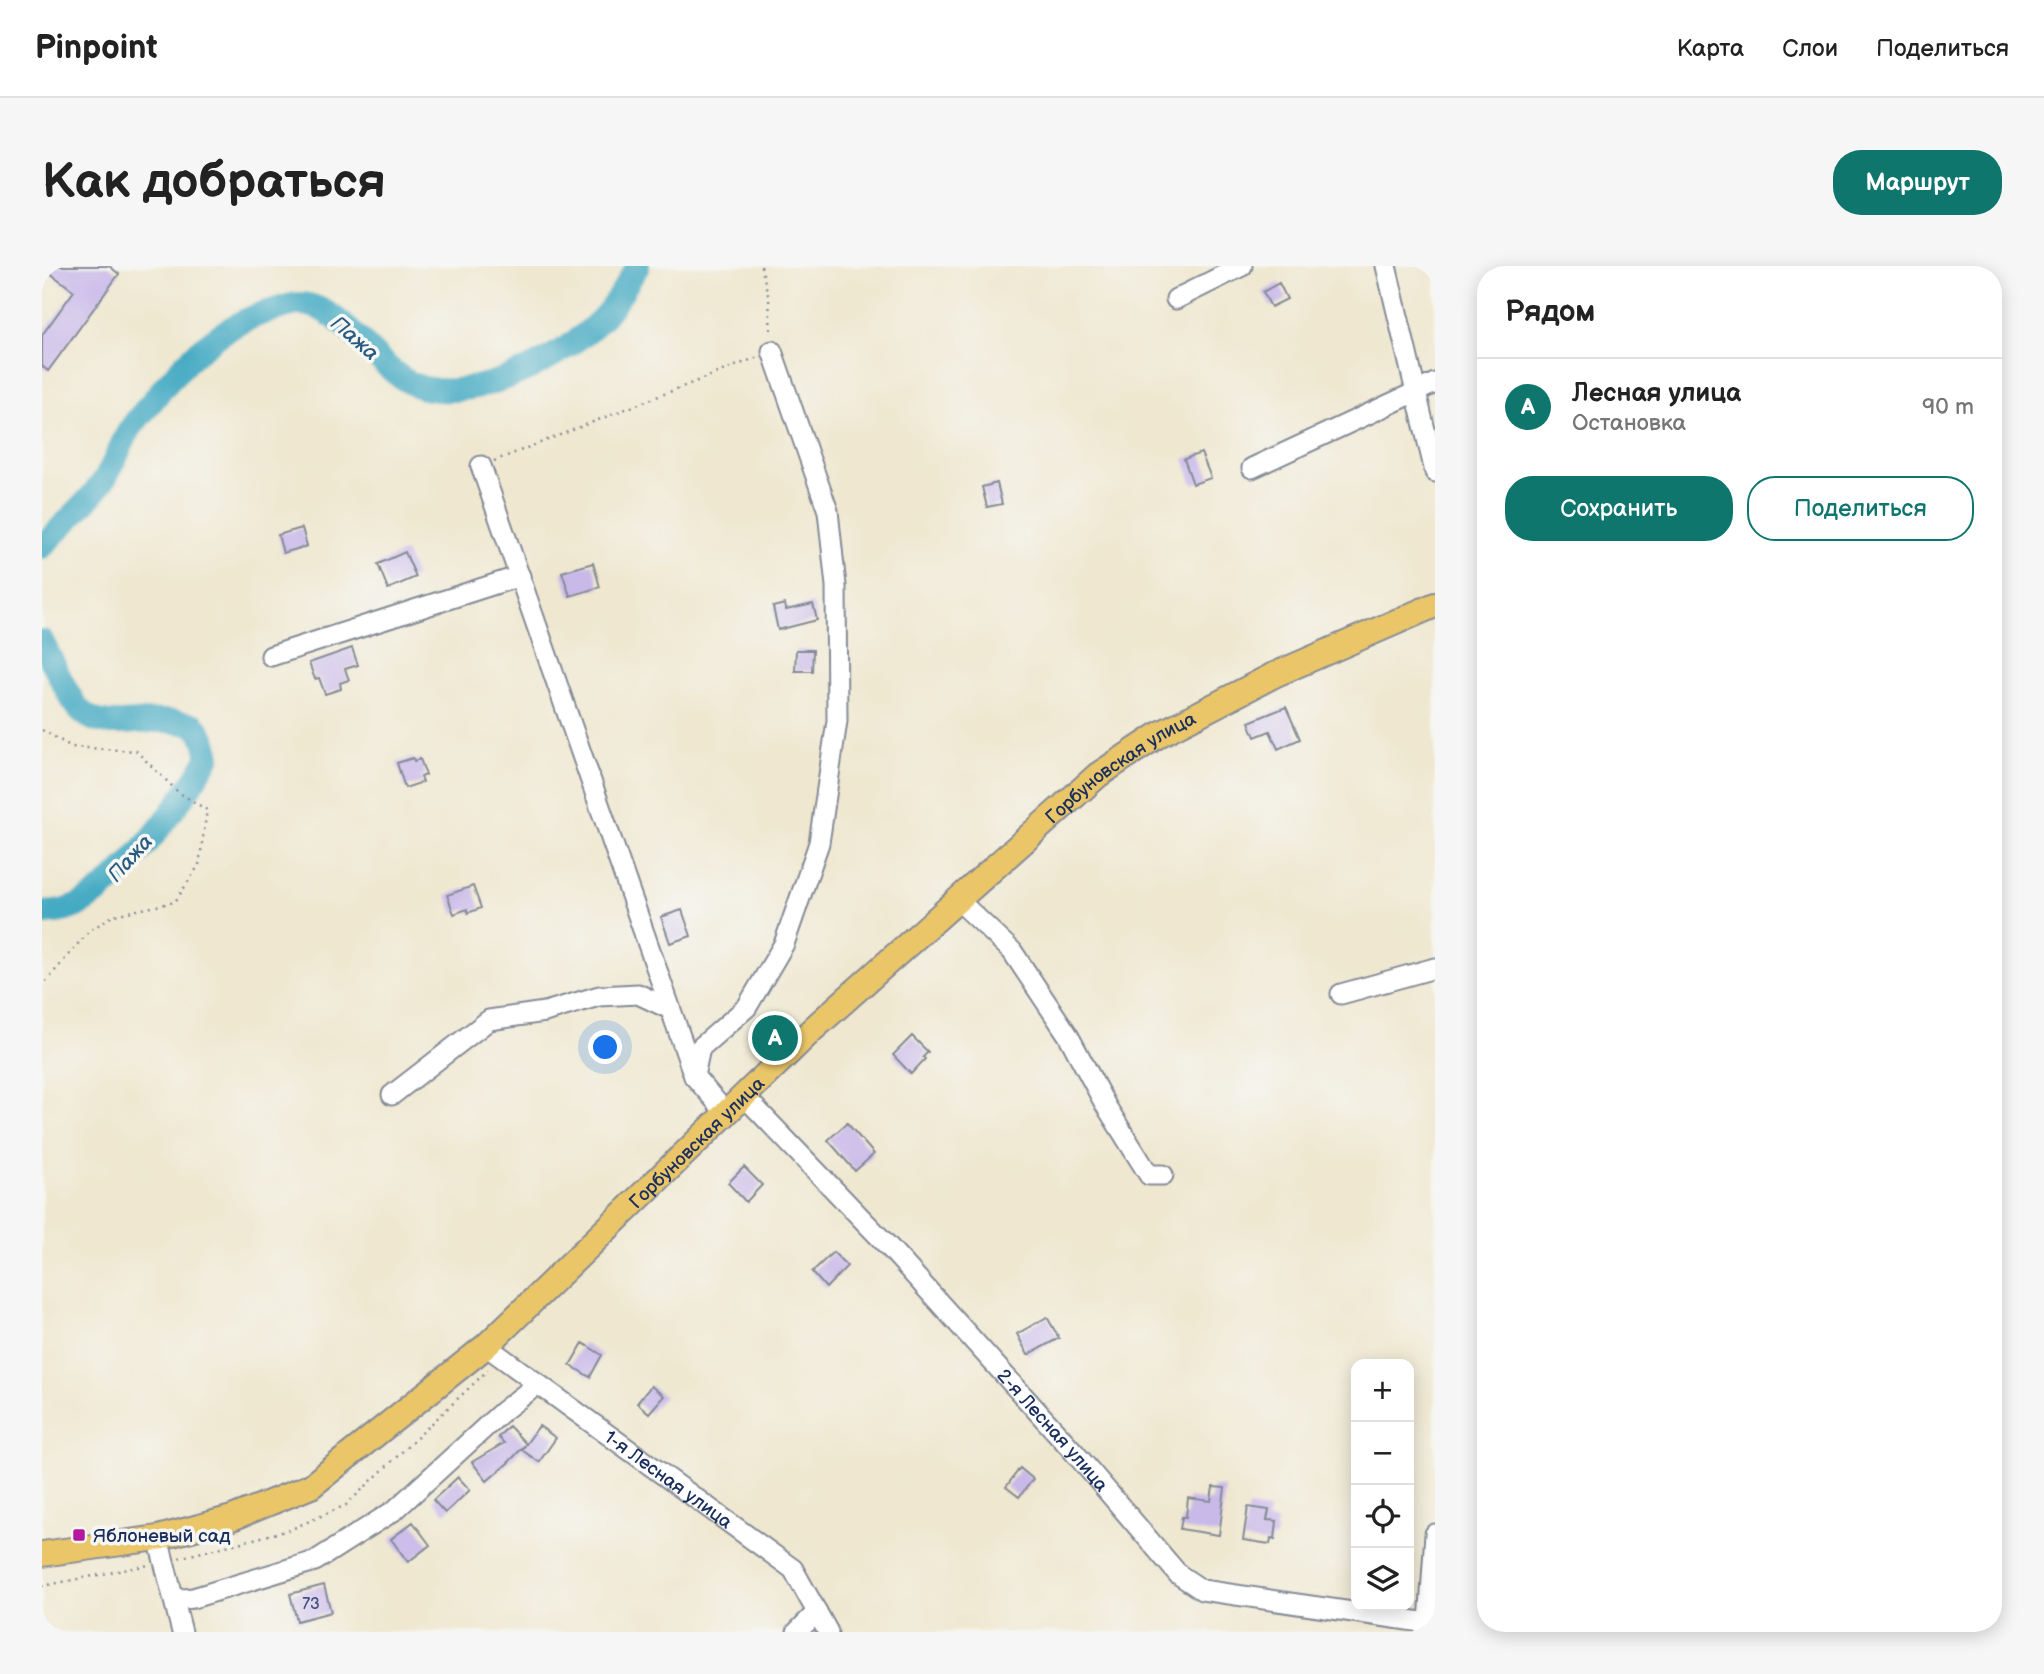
<!DOCTYPE html>
<html lang="ru">
<meta charset="utf-8">
<style>
:root{--surface:#fff;--page:#f6f6f6;--text:#222;--muted:#767676;--line:#e0e0e0;--accent:#0f766e}
body{margin:0;font-family:"Balsamiq Sans",sans-serif;background:var(--page);color:var(--text)}
.controls{position:absolute;right:21px;bottom:21px;display:grid;overflow:hidden;border-radius:14px;box-shadow:0 4px 18px #0003}
.controls button{width:63px;height:63px;display:grid;place-items:center;padding:0;border:0;border-bottom:2px solid var(--line);background:var(--surface);color:var(--text);font:35px sans-serif}
.you{position:absolute;left:564px;top:782px;width:24px;height:24px;margin:-18px;border:5px solid #fff;border-radius:50%;background:#1a73e8;box-shadow:0 0 0 10px #1a73e833}
.badge{display:grid;place-items:center;width:46px;height:46px;border-radius:50%;background:var(--accent);color:#fff;font-size:23px;font-weight:700}
.pin{position:absolute;translate:-50% -50%;border:4px solid #fff;box-shadow:0 2px 7px #0006}
.list{margin:0;padding:0;list-style:none}
h2{display:flex;justify-content:space-between;align-items:center;height:91px;margin:0;padding:0 28px;font-size:30px}
h2 small{font-size:23px;font-weight:400;color:var(--muted)}
.list li{display:grid;grid-template-columns:46px 1fr auto;gap:21px;align-items:center;box-sizing:border-box;height:98px;padding:0 28px;border-top:2px solid var(--line)}
.list b{display:block;font-size:26px;white-space:nowrap}
.list p{margin:0;font-size:23px;white-space:nowrap;color:var(--muted)}
.list em{font-size:23px;font-style:normal;color:var(--muted)}
.actions{display:flex;gap:14px;padding:21px 28px}
.actions a{flex:1;padding:16px 0;border:2px solid var(--accent);border-radius:28px;text-align:center;font-size:24px;color:var(--accent)}
.actions .main{background:var(--accent);color:#fff}
.icon{flex:none;width:38px;height:38px;fill:none;stroke:currentColor;stroke-width:2;stroke-linecap:round;stroke-linejoin:round}
.map{position:relative;flex:none;width:1393px;height:1366px;overflow:hidden;border-radius:28px}
header{display:flex;align-items:center;gap:42px;box-sizing:border-box;height:98px;padding:0 35px;background:var(--surface);border-bottom:2px solid var(--line)}
header strong{font-size:33px}
nav{display:flex;gap:38px;margin-inline-start:auto;font-size:24px}
.intro{display:flex;align-items:center;justify-content:space-between;box-sizing:border-box;height:168px;padding:0 42px}
h1{margin:0;font-size:49px}
.button{padding:18px 32px;border-radius:28px;background:var(--accent);color:#fff;font-size:24px;font-weight:700}
main{display:flex;gap:42px;padding:0 42px}
aside{flex:1;background:var(--surface);border-radius:28px;box-shadow:0 4px 18px #0003}
.map>svg:first-child{display:block}
</style>
<header>
<strong>Pinpoint</strong>
<nav><a>Карта</a><a>Слои</a><a>Поделиться</a></nav>
</header>
<div class="intro"><h1>Как добраться</h1><a class="button">Маршрут</a></div>
<main>
<div class="map">
<svg width="1393" height="1366" viewBox="0 0 1393 1366">
<rect width="100%" height="100%" fill="#f6f6f2"/>
<filter id="ink" filterUnits="userSpaceOnUse"><feTurbulence type="fractalNoise" baseFrequency=".0143" numOctaves="2"/><feDisplacementMap in="SourceGraphic" scale="14" xChannelSelector="R" yChannelSelector="G"/><feConvolveMatrix kernelMatrix="1 2 1 2 8 2 1 2 1" color-interpolation-filters="sRGB"/></filter>
<filter id="wash" filterUnits="userSpaceOnUse"><feTurbulence type="fractalNoise" baseFrequency=".00686" numOctaves="4" result="noise"/><feDisplacementMap in="SourceGraphic" scale="28" xChannelSelector="R" yChannelSelector="G"/><feGaussianBlur stdDeviation="1.57" result="paint"/><feColorMatrix in="noise" values="0 0 0 0 0 0 0 0 0 0 0 0 0 0 0 0 0 1.4 0 .05"/><feComposite in="paint" operator="in"/></filter>
<g filter="url(#wash)">
<rect width="100%" height="100%" fill="#efe7cf"/>
<g fill="none" stroke-linecap="round" stroke-linejoin="round">
<path stroke="#44aac3" stroke-width="24" d="M0 281C20 258 44 240 61 215 71 201 77 183 85 168 91 157 100 148 108 138 141 96 178 58 232 44 239 42 250 38 258 38 299 38 335 104 373 119 429 141 527 90 564 48 576 34 586 16 596 0
M0 375C11 396 20 419 33 438 52 465 82 456 109 455 124 454 138 456 153 459L163 474 167 491C140 536 89 605 46 634 32 643 16 647 0 647"/>
</g>
<g id="blocks">
<path fill="#c9b9e9" d="M13 0H67L77 8 6 105 0 100V69L32 25 8 7Z
M1237 17 1245 33 1229 41 1221 26Z
M1159 187 1169 212 1151 218 1142 193Z
M955 217 960 238 945 241 940 221Z
M260 262 265 280 241 287 236 269Z
M363 286 374 311 346 323 336 298Z
M551 297 558 321 528 330 520 306Z
M743 338 744 344 771 338 775 354 736 364 731 341Z
M310 382 316 399 303 403 307 414 298 417 299 423 283 428 277 412 273 413 267 397Z
M754 384H771L770 405H753Z
M1244 441 1258 473 1236 483 1228 465 1213 471 1207 456Z
M371 492 372 495 378 493 384 509 379 511 381 516 363 522 355 497Z
M431 620 439 642 426 647 425 643 412 648 405 629Z
M640 644 649 670 628 677 619 651Z
M870 770 886 786 881 791 883 793 869 808 851 789Z
M805 857 832 888 813 905 786 874Z
M702 901 720 919 704 936 686 917Z
M791 986 805 1000 784 1022 770 1006Z
M1005 1051 1017 1072 986 1089 975 1068Z
M541 1077 560 1089 548 1111 528 1099Z
M609 1120 622 1130 607 1147 595 1137Z
M467 1160 484 1178 497 1160 514 1172 497 1196 480 1184 484 1178 466 1197 445 1215 430 1196 462 1177 456 1171Z
M978 1202 991 1213 977 1231 964 1221Z
M416 1211 428 1224 403 1247 391 1234Z
M1171 1221 1183 1222 1177 1269 1138 1263 1140 1251H1144L1146 1232 1169 1235Z
M1206 1241 1227 1244 1225 1254 1235 1255 1233 1273 1229 1272 1228 1278 1201 1274Z
M371 1256 388 1279 366 1296 349 1273Z
M282 1319 289 1346 255 1355 248 1328Z"/>
</g>
</g>
<g filter="url(#ink)">
<use href="#blocks" fill-opacity="0" stroke="#858b96" stroke-width="2"/>
<g fill="none" stroke-linecap="round" stroke-linejoin="round">
<defs>
<g id="minor">
<path d="M1344 0 1393 206"/>
<path d="M1134 33 1200 0"/>
<path d="M439 200 652 810 684 847"/>
<path d="M1210 202 1393 117"/>
<path d="M229 390 478 310"/>
<path d="M916 634 970 685 1026 769 1064 840 1107 909H1121"/>
<path d="M1299 728 1393 702"/>
<path d="M652 810 658 782 705 741 742 678 777 577 795 455 794 320 786 245 730 85"/>
<path d="M350 829 447 754 503 746 557 730 596 728 628 743"/>
<path id="s1" d="M702 830 847 981 1032 1186 1136 1308 1160 1324 1393 1358"/>
<path id="s2" d="M444 1080 751 1303 786 1366"/>
<path d="M116 1272 140 1366"/>
<path d="M133 1334 151 1332 273 1295 353 1244 461 1145 496 1118"/>
<path d="M1387 1357 1393 1268"/>
<path d="M755 1366 775 1346"/>
</g>
<g id="major">
<path id="s3" d="M0 1288 116 1272 190 1252 269 1220 444 1080 772 762 1056 509 1118 468 1232 409 1393 339"/>
</g>
</defs>
<use href="#minor" stroke="#858b96" stroke-width="23"/>
<use href="#major" stroke="#858b96" stroke-width="28"/>
<path stroke="#858b96" stroke-width="2.5" stroke-dasharray="2 5" stroke-linecap="butt" d="M719 0 727 33 729 69
M452 195 716 91
M0 464 30 481 94 485 136 526 165 544 157 599 133 636 72 649 47 665 0 720
M137 1292 247 1264 304 1239 446 1104
M0 1320 107 1299"/>
<use href="#minor" stroke="#fff" stroke-width="19"/>
<use href="#major" stroke="#ebc669" stroke-width="24"/>
</g>
</g>
<rect fill="#b5179e" stroke="#f6f6f2" stroke-width="2.5" x="30" y="1262" width="14" height="14" rx="3.5"/>
<g text-anchor="middle" stroke-width="7" stroke-linejoin="round" paint-order="stroke">
<g font-size="16" fill="#465281">
<text x="269" y="1343">73</text>
</g>
<g font-size="19" fill="#1b2f5e" stroke="#f6f6f2">
<text dy="7" stroke="none"><textPath href="#s3" startOffset="1363">Горбуновская улица</textPath></text>
<text dy="7" stroke="none"><textPath href="#s3" startOffset="796">Горбуновская улица</textPath></text>
<text dy="7" stroke="none"><textPath href="#s1" startOffset="455">2-я Лесная улица</textPath></text>
<text dy="7" stroke="none"><textPath href="#s2" startOffset="226">1-я Лесная улица</textPath></text>
</g>
<g font-size="19" fill="#1b2f5e" stroke="#f6f6f2" text-anchor="start">
<text x="51" y="1276">Яблоневый сад</text>
</g>
<g font-size="21" font-style="italic" fill="#295a81" stroke="#f6f6f2">
<text transform="translate(313 72) rotate(41)" y="7">Пажа</text>
<text transform="translate(88 592) rotate(-48)" y="7">Пажа</text>
</g>
</g>
</svg>
<div class="controls">
<button>+</button>
<button>−</button>
<button><svg class="icon" aria-label="locate" viewBox="0 0 24 24"><circle cx="12" cy="12" r="6"/><path d="M12 2v4M12 18v4M2 12h4M18 12h4"/></svg></button>
<button><svg class="icon" aria-label="layers" viewBox="0 0 24 24"><path d="M12 4l9 5-9 5-9-5zM3 14l9 5 9-5"/></svg></button>
</div>
<div class="you"></div>
<div class="pin badge" style="left:733px;top:772px">A</div>
</div>
<aside>
<h2>Рядом<small></small></h2>
<ul class="list">
<li><span class="badge">A</span><div><b>Лесная улица</b><p>Остановка</p></div><em>90 m</em></li>
</ul>
<div class="actions"><a class="main">Сохранить</a><a>Поделиться</a></div>
</aside>
</main>
